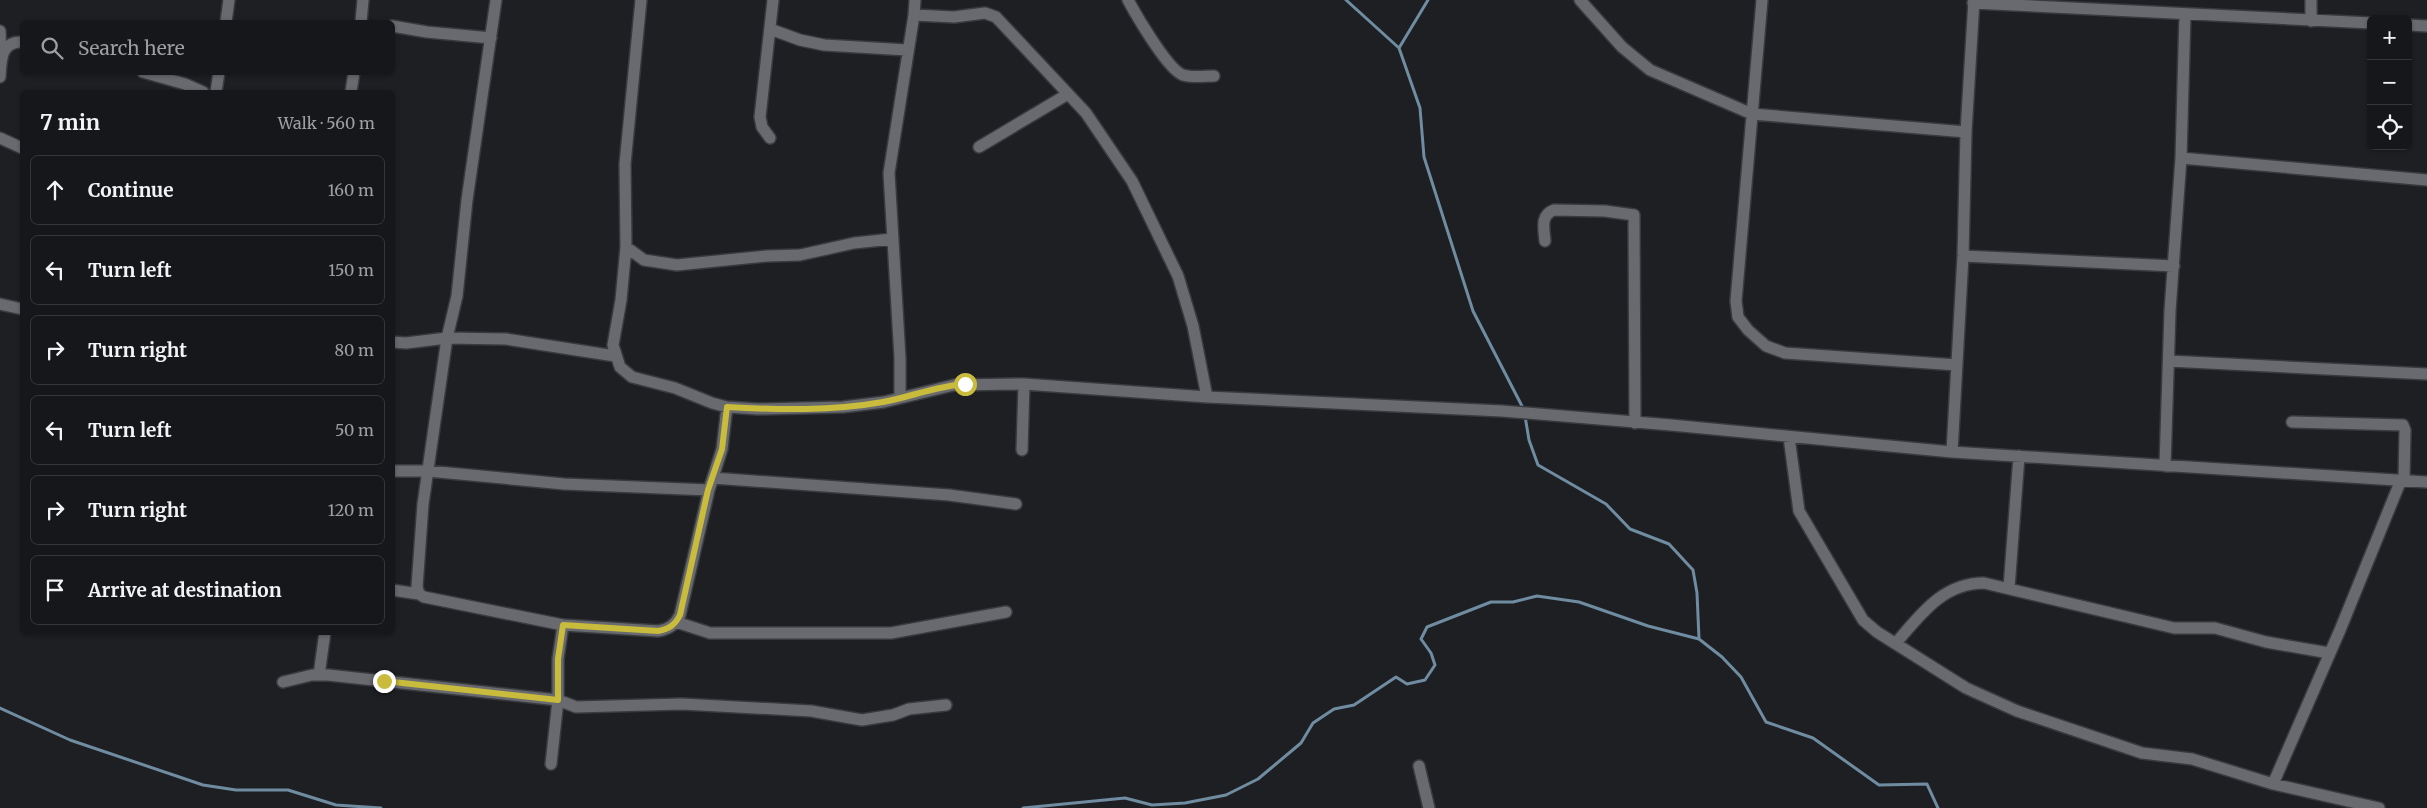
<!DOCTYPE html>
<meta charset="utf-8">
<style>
:root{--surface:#16171a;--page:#1f2023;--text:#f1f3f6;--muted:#9e9fa2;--line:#353639}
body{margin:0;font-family:Merriweather,serif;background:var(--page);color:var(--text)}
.controls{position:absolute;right:15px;top:15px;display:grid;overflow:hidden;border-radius:8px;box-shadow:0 1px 4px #0004}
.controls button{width:45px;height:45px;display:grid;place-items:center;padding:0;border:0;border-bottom:1px solid var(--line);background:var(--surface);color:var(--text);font:25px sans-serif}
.stop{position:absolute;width:15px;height:15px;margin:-11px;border:4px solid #c9bb3b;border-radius:50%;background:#fff}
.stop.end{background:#c9bb3b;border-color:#fff;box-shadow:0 1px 5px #0008}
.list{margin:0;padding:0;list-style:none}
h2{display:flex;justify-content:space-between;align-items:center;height:65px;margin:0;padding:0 20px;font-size:21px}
h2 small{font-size:16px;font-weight:400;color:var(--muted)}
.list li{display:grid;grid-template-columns:32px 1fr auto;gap:15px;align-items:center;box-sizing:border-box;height:70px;margin:0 10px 10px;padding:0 10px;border:1px solid var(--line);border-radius:8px}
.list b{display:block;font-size:19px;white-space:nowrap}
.list em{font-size:16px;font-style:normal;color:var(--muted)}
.icon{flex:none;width:28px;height:28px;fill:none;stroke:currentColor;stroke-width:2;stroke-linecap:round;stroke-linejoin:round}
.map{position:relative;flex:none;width:2427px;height:808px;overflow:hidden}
.search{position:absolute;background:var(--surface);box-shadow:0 1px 4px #0004;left:20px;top:20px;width:375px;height:55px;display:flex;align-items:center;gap:12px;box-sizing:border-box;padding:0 18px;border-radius:8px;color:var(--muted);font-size:19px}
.panel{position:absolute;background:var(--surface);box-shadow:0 1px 4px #0004;left:20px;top:90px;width:375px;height:545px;border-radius:8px}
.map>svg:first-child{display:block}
</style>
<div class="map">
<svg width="2427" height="808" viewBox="0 0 2427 808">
<rect width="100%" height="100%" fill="#1d1f23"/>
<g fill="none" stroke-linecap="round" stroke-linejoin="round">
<path stroke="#6f8ca1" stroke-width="3" d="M1346 0 1399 48 1420 108 1424 157 1473 311 1524 410
M1399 48 1428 0
M1525 416 1529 440 1538 465 1606 504 1630 529 1669 544 1693 570 1697 593 1699 639 1722 657 1741 677 1766 722 1813 738 1879 785 1927 784 1938 808
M0 708 70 740 203 785 236 790H288L336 805 381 808
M1023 808 1125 798 1152 805 1185 803 1226 795 1258 779 1301 743 1313 723 1334 709 1354 705 1396 677 1407 684 1425 680 1435 665 1431 653 1421 639 1427 627 1491 602H1513L1537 596 1579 602 1648 626 1699 639"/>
<defs>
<path id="street" d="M496 0 467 200 457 296 447 338 423 504 417 587 419 594 424 597 563 625
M641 0 625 164 626 247 621 300 613 345 620 367 632 377 675 388 712 403 727 407 758 409 843 407 884 402 954 385 1024 384 1022 450
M915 0 914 15 954 17 985 13 996 17 1086 113 1132 181 1178 276 1193 326 1207 397
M1128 0C1136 15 1168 70 1183 75 1192 78 1204 76 1214 76
M1580 0 1622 47 1650 70 1752 114 1966 132
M1762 0 1736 301 1738 317 1748 330 1766 346 1785 353 1957 365
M1973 3 2371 23
M2311 21V0
M226 22 229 0
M361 22 363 0
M2408 25 2427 26
M392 26 427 32 491 38
M770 29 800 40 824 45 907 50
M0 31 1 56
M143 72 185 84 203 92
M0 77C1 60 1 41 22 42
M216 92 219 72
M351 92 354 72
M0 138 22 148
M770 138 762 127 760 117 773 0
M979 147 1068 94
M2181 158 2427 180
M1545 241C1544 229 1540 215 1554 210L1605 211 1634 215 1635 423
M626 247 644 260 677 265 767 256 800 255 854 243 892 239
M1963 256 2174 266
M0 304 22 309
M392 342 406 343 447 338 506 339 615 356
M2169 361 2427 374
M1024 384 1207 397 1502 411 1671 425 1952 452 2427 482
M900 398V358L889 173 914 15
M727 407 722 449 709 490 680 615C675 625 669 629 658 631L563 625 558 659V700L576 707 682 704 811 711 862 720 893 715 909 709 946 705
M2292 422 2403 425 2405 430 2404 480
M1789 437 1799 511 1863 620 1877 632 1966 688 2017 711 2142 753 2192 759 2273 784 2379 808
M1952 452 1963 256 1966 132 1974 0
M2165 466 2170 311 2181 158 2185 14
M392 471H428L564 484 709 490
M713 478 949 495 1016 504
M2009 588 2019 456
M392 590 419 594
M676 622 710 633H891L1006 612
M1896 643C1921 614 1943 583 1984 583L2174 628H2215L2266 642 2329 653
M319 675 325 632
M283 682 312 675H328L558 700 551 764
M1419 766 1429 808
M2273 784 2340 630 2401 480"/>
</defs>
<use href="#street" stroke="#393a3e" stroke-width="14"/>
<use href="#street" stroke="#686a6f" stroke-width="11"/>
</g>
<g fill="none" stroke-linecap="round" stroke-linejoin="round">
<path stroke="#c9bb3b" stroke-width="6" d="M384 681 558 700V659L563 625 658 631C669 629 675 625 680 615L708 490 722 449 727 407C779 410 832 411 883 402 910 397 937 386 965 384"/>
</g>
</svg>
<div class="controls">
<button>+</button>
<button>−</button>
<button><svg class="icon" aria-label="locate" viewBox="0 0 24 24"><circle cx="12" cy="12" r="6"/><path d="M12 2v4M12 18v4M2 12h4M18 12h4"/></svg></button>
</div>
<div class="stop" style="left:965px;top:384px"></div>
<div class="stop end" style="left:384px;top:681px"></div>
<div class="search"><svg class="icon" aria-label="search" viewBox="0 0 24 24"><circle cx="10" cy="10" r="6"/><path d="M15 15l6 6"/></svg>Search here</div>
<section class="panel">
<h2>7 min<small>Walk · 560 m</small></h2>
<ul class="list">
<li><svg class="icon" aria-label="ahead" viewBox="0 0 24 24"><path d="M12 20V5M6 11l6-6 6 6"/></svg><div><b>Continue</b></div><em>160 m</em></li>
<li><svg class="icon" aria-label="left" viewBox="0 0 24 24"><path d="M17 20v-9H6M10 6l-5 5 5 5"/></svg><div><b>Turn left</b></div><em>150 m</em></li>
<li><svg class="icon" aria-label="right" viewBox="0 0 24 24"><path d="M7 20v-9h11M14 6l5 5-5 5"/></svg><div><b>Turn right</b></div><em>80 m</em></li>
<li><svg class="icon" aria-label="left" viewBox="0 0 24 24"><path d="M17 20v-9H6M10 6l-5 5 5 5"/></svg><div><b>Turn left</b></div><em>50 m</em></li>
<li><svg class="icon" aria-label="right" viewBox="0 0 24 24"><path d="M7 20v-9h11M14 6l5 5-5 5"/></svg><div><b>Turn right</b></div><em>120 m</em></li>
<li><svg class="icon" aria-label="arrive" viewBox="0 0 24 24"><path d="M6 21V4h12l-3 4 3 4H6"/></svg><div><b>Arrive at destination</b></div></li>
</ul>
</section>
</div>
